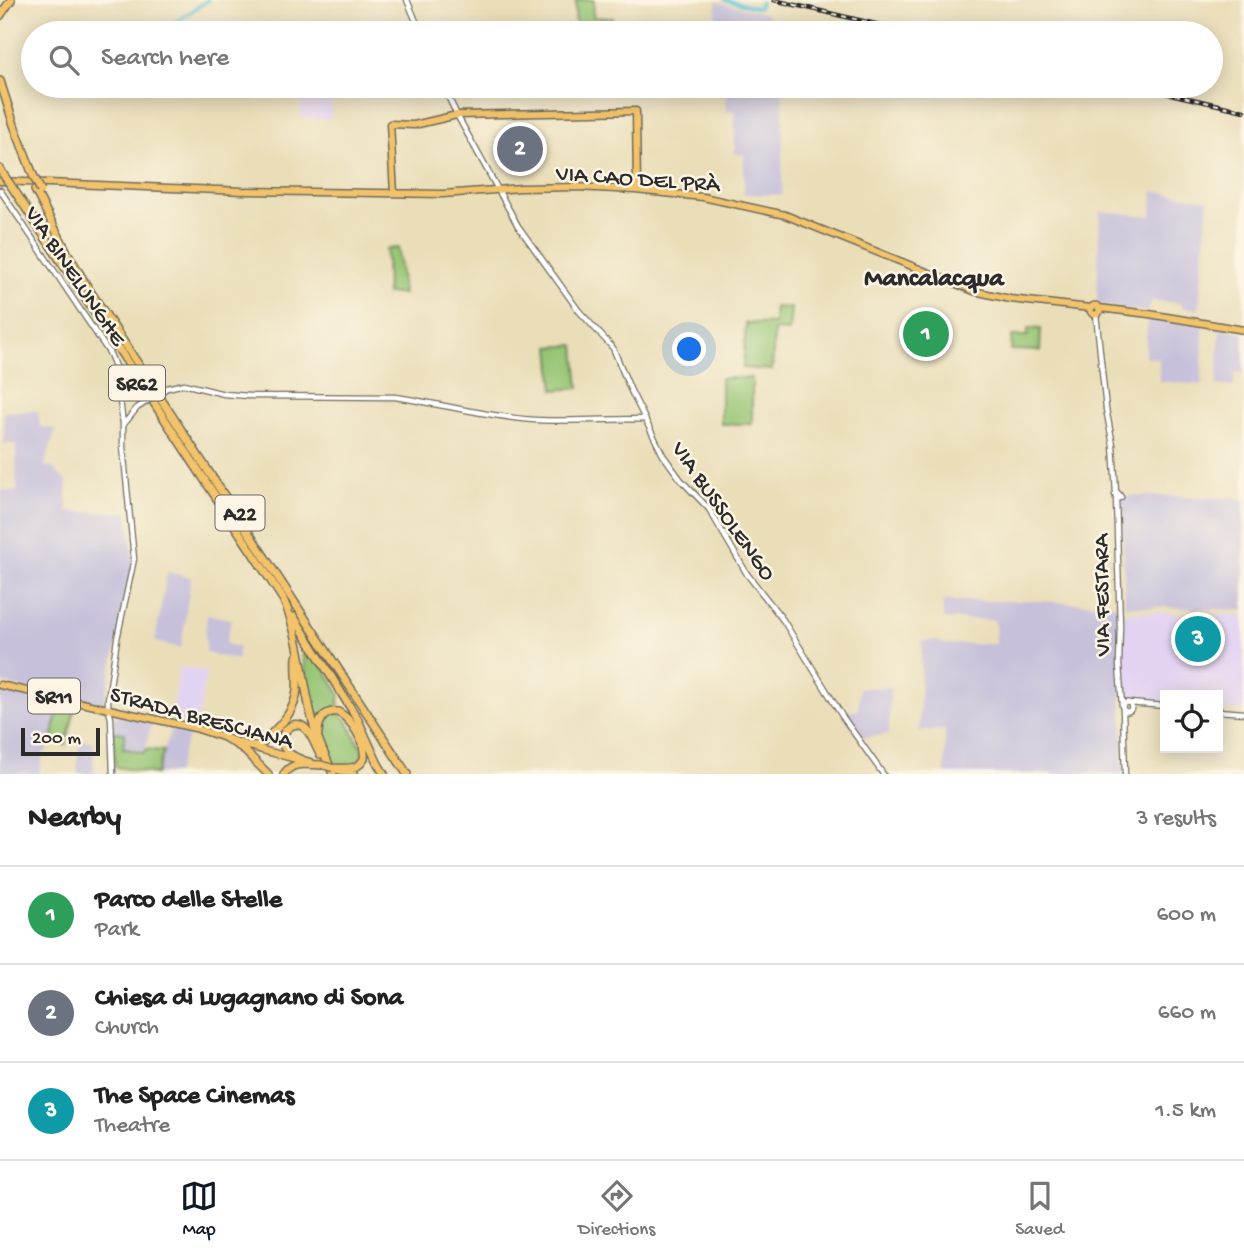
<!DOCTYPE html>
<meta charset="utf-8">
<style>
:root{--surface:#fff;--page:#f6f6f6;--text:#222;--muted:#767676;--line:#e0e0e0;--accent:#111827}
body{margin:0;font-family:"Gochi Hand",sans-serif;background:var(--page);color:var(--text)}
.controls{position:absolute;right:21px;bottom:21px;display:grid;overflow:hidden;border-radius:0px;box-shadow:0 4px 18px #0003}
.controls button{width:63px;height:63px;display:grid;place-items:center;padding:0;border:0;border-bottom:2px solid var(--line);background:var(--surface);color:var(--text);font:35px sans-serif}
.scale{position:absolute;left:21px;bottom:18px;width:79px;box-sizing:border-box;padding-left:7px;border:4px solid #2b2b2b;border-top:0;font-size:19px;line-height:24px;white-space:nowrap;color:#2b2b2b;-webkit-text-stroke:5px #fcf5e5;paint-order:stroke}
.you{position:absolute;left:690px;top:350px;width:24px;height:24px;margin:-18px;border:5px solid #fff;border-radius:50%;background:#1a73e8;box-shadow:0 0 0 10px #1a73e833}
.badge{display:grid;place-items:center;width:46px;height:46px;border-radius:50%;background:var(--accent);color:#fff;font-size:23px;font-weight:700}
.pin{position:absolute;translate:-50% -50%;border:4px solid #fff;box-shadow:0 2px 7px #0006}
.list{margin:0;padding:0;list-style:none}
h2{display:flex;justify-content:space-between;align-items:center;height:91px;margin:0;padding:0 28px;font-size:30px}
h2 small{font-size:23px;font-weight:400;color:var(--muted)}
.list li{display:grid;grid-template-columns:46px 1fr auto;gap:21px;align-items:center;box-sizing:border-box;height:98px;padding:0 28px;border-top:2px solid var(--line)}
.list b{display:block;font-size:26px;white-space:nowrap}
.list p{margin:0;font-size:23px;white-space:nowrap;color:var(--muted)}
.list em{font-size:23px;font-style:normal;color:var(--muted)}
.icon{flex:none;width:38px;height:38px;fill:none;stroke:currentColor;stroke-width:2;stroke-linecap:round;stroke-linejoin:round}
.map{position:relative;flex:none;width:1244px;height:774px;overflow:hidden}
.search{position:absolute;background:var(--surface);box-shadow:0 4px 18px #0003;left:21px;right:21px;top:21px;height:77px;display:flex;align-items:center;gap:18px;box-sizing:border-box;padding:0 24px;border-radius:38px;color:var(--muted);font-size:26px}
.sheet{height:385px;background:var(--surface)}
nav{display:flex;justify-content:space-around;align-items:center;box-sizing:border-box;height:98px;border-top:2px solid var(--line);background:var(--surface);font-size:19px;color:var(--muted)}
nav a{display:grid;justify-items:center;gap:4px}
nav .on{color:var(--accent)}
.map>svg:first-child{display:block}
</style>
<div class="map">
<svg width="1244" height="774" viewBox="0 0 1244 774">
<rect width="100%" height="100%" fill="#fcf5e5"/>
<filter id="ink" filterUnits="userSpaceOnUse"><feTurbulence type="fractalNoise" baseFrequency=".0143" numOctaves="2"/><feDisplacementMap in="SourceGraphic" scale="14" xChannelSelector="R" yChannelSelector="G"/><feConvolveMatrix kernelMatrix="1 2 1 2 8 2 1 2 1" color-interpolation-filters="sRGB"/></filter>
<filter id="wash" filterUnits="userSpaceOnUse"><feTurbulence type="fractalNoise" baseFrequency=".00686" numOctaves="4" result="noise"/><feDisplacementMap in="SourceGraphic" scale="28" xChannelSelector="R" yChannelSelector="G"/><feGaussianBlur stdDeviation="1.57" result="paint"/><feColorMatrix in="noise" values="0 0 0 0 0 0 0 0 0 0 0 0 0 0 0 0 0 1.4 0 .05"/><feComposite in="paint" operator="in"/></filter>
<g filter="url(#wash)">
<rect width="100%" height="100%" fill="#eadeb9"/>
<path fill="#e3d3f2" d="M315 86H331V119L301 118V89H315Z
M1126 612 1244 615V711L1218 709V695H1165V704L1129 700 1125 695 1122 624 1123 617Z
M179 667 206 671 197 727 172 721Z"/>
<path fill="#c6c0da" d="M716 2 767 14V33H717Z
M725 86H783L782 195 744 194V154H735V111H726Z
M1153 191 1208 200 1199 309 1184 308 1180 303 1152 301 1147 312 1099 305 1097 298V287L1100 211 1152 216Z
M1148 316 1203 326 1202 385 1159 381V358L1145 357Z
M1220 328 1244 333V373L1235 372 1234 387 1217 385Z
M38 411 40 427 56 429 44 466 52 467 67 482V512H128L133 561 109 682 104 701 102 703 98 704 0 683V530L1 529 2 490 17 492 16 444H4V412Z
M1122 496H1176L1244 499V610L1125 606Z
M167 572 191 577 181 648 155 642Z
M943 601H1033L1118 605 1124 774H945V730L919 731 922 641H940L941 644H996L995 620 943 619Z
M207 615 231 619 226 644 239 647 237 660 206 653 205 635Z
M890 687 889 734 859 738 841 712 857 711 859 701V688Z
M0 688 59 701 52 741 43 755 39 774H0Z
M119 714 152 722 144 753 122 748 113 732 112 722Z
M172 726 190 731 176 774H156Z
M84 740 93 742 94 774H78L77 761 80 743Z"/>
<path fill="#95c472" stroke="#60784e" stroke-width="2" d="M576 0H594L593 17 613 18 612 33H575Z
M398 248 403 294H387L386 249Z
M775 307 791 308 789 331 774 330 772 370 743 368 746 323 774 324Z
M912 319H932L933 321 939 322V345H913Z
M1028 328 1041 329 1040 351 1011 350 1012 336H1028Z
M575 345 579 388 554 390 550 347Z
M721 378H752V424H721Z
M303 635 340 694 338 706 336 709 329 710 314 720 299 637Z
M59 701 76 705 66 745 52 741Z
M337 713 346 719 364 753 356 767 330 765C323 746 315 735 326 716Z
M113 732 125 733 123 748 144 753 146 749 164 751 156 774 115 767Z"/>
<g fill="none" stroke-linecap="round" stroke-linejoin="round">
<path stroke="#5ac1d7" stroke-width="3.5" d="M725 0 758 8 761 2
M160 33 208 0"/>
</g>
</g>
<g filter="url(#ink)">
<g fill="none" stroke-linecap="round" stroke-linejoin="round">
<defs>
<path id="minor" d="M407 0 421 33
M443 86 457 115 518 226 579 311 613 348 631 391 663 455 681 480 709 509 747 574 783 620 842 716 883 774
M0 190 110 354 116 369 123 424V447L134 559 117 639 108 699V708L111 718 113 774
M1096 314 1106 409 1113 445 1116 493
M167 388 184 384 224 394 249 396 395 397C442 404 488 417 535 420 572 422 608 419 644 419
M124 424 137 408 143 404
M1118 493 1121 497 1117 499 1115 495Z
M1116 499 1120 625 1119 665 1122 706
M1122.5 707a4.5 4.5 0 1 1 9 0a4.5 4.5 0 1 1-9 0Z
M1129 703 1165 706
M1123 710 1125 774
M1218 711 1244 713"/>
<path id="major" d="M0 181 243 191
M246 191 443 194 521 188 576 187 635 190 703 197 785 215 974 291 1010 299 1090 308
M394 193 390 124 414 125 457 115 636 111 637 190
M1090.5 310a4.5 4.5 0 1 1 9 0a4.5 4.5 0 1 1-9 0Z
M1099 308 1149 314 1244 330
M0 685 195 728 262 750 296 759
M338 770 354 774"/>
<path id="highway" d="M0 16 11 0
M0 81 14 125 33 175
M0 169 1 171
M14 190 283 599C301 638 302 681 313 722 317 740 326 757 333 774
M35 190 68 254 88 288 407 774
M294 617 357 718 377 762 384 774
M318 734C318 721 324 710 338 712 352 719 366 743 364 759 357 771 346 768 333 768
M224 737 242 748 268 774
M248 746H257L261 744C276 729 295 714 297 690 298 679 296 668 297 657
M311 763C303 760 292 758 286 750 274 737 293 715 306 729 312 735 316 747 320 754
M284 774C293 760 308 765 322 765"/>
</defs>
<use href="#minor" stroke="#6e6a5d" stroke-width="7"/>
<use href="#major" stroke="#6e6a5d" stroke-width="9"/>
<use href="#highway" stroke="#6e6a5d" stroke-width="10"/>
<use href="#minor" stroke="#fff" stroke-width="4.5"/>
<use href="#major" stroke="#f2c36a" stroke-width="6"/>
<use href="#highway" stroke="#f2c36a" stroke-width="7"/>
<defs>
<path id="rail" d="M774 0 914 33
M1136 86 1244 111"/>
</defs>
<use href="#rail" stroke="#2b2b2b" stroke-width="4.5"/>
<use href="#rail" stroke="#fcf5e5" stroke-width="2" stroke-dasharray="5" stroke-linecap="butt"/>
<defs>
<path id="minor-bridge" d="M143 404 167 388"/>
<path id="major-bridge" d="M322 765 333 768"/>
<path id="highway-bridge" d="M3 174 14 190
M33 175 41 191"/>
</defs>
<use href="#minor-bridge" stroke="#6e6a5d" stroke-width="7" stroke-linecap="butt"/>
<use href="#major-bridge" stroke="#6e6a5d" stroke-width="9" stroke-linecap="butt"/>
<use href="#highway-bridge" stroke="#6e6a5d" stroke-width="10" stroke-linecap="butt"/>
<use href="#minor-bridge" stroke="#fff" stroke-width="4.5"/>
<use href="#major-bridge" stroke="#f2c36a" stroke-width="6"/>
<use href="#highway-bridge" stroke="#f2c36a" stroke-width="7"/>
</g>
</g>
<g text-anchor="middle" stroke-width="5" stroke-linejoin="round" paint-order="stroke">
<g fill="#fcf5e5" stroke="#6a6863" stroke-width="2">
<rect x="109" y="365.5" width="56" height="35" rx="5"/>
<rect x="215.5" y="495.5" width="49" height="35" rx="5"/>
<rect x="28" y="678.5" width="52" height="35" rx="5"/>
</g>
<g font-size="21" font-weight="bold" fill="#2b2b2b">
<text x="137" y="390">SR62</text>
<text x="240" y="520">A22</text>
<text x="54" y="703">SR11</text>
</g>
<g font-size="23" fill="#2b2b2b" stroke="#fcf5e5">
<text transform="translate(638 177) rotate(4)" y="8">VIA CAO DEL PRÀ</text>
<text transform="translate(77 275) rotate(56)" y="8">VIA BINELUNGHE</text>
<text transform="translate(725 510) rotate(55)" y="8">VIA BUSSOLENGO</text>
<text transform="translate(1100 595) rotate(-91)" y="8">VIA FESTARA</text>
<text transform="translate(202 716) rotate(15)" y="8">STRADA BRESCIANA</text>
</g>
<g font-size="26" font-weight="bold" fill="#2b2b2b" stroke="#fcf5e5">
<text x="934" y="285">Mancalacqua</text>
</g>
</g>
</svg>
<div class="controls">
<button><svg class="icon" aria-label="locate" viewBox="0 0 24 24"><circle cx="12" cy="12" r="6"/><path d="M12 2v4M12 18v4M2 12h4M18 12h4"/></svg></button>
</div>
<div class="scale">200 m</div>
<div class="you"></div>
<div class="pin badge" style="left:926px;top:334px;background:#2e9e5b">1</div>
<div class="pin badge" style="left:520px;top:149px;background:#6b7280">2</div>
<div class="pin badge" style="left:1198px;top:639px;background:#0f9aa8">3</div>
<div class="search"><svg class="icon" aria-label="search" viewBox="0 0 24 24"><circle cx="10" cy="10" r="6"/><path d="M15 15l6 6"/></svg>Search here</div>
</div>
<section class="sheet">
<h2>Nearby<small>3 results</small></h2>
<ul class="list">
<li><span class="badge" style="background:#2e9e5b">1</span><div><b>Parco delle Stelle</b><p>Park</p></div><em>600 m</em></li>
<li><span class="badge" style="background:#6b7280">2</span><div><b>Chiesa di Lugagnano di Sona</b><p>Church</p></div><em>660 m</em></li>
<li><span class="badge" style="background:#0f9aa8">3</span><div><b>The Space Cinemas</b><p>Theatre</p></div><em>1.5 km</em></li>
</ul>
</section>
<nav>
<a class="on"><svg class="icon" aria-label="map" viewBox="0 0 24 24"><path d="M3 6l6-2 6 2 6-2v14l-6 2-6-2-6 2zM9 4v14M15 6v14"/></svg>Map</a>
<a><svg class="icon" aria-label="directions" viewBox="0 0 24 24"><path d="M12 3l9 9-9 9-9-9zM9 14v-3h6M13 9l2 2-2 2"/></svg>Directions</a>
<a><svg class="icon" aria-label="saved" viewBox="0 0 24 24"><path d="M7 4h10v16l-5-4-5 4z"/></svg>Saved</a>
</nav>
